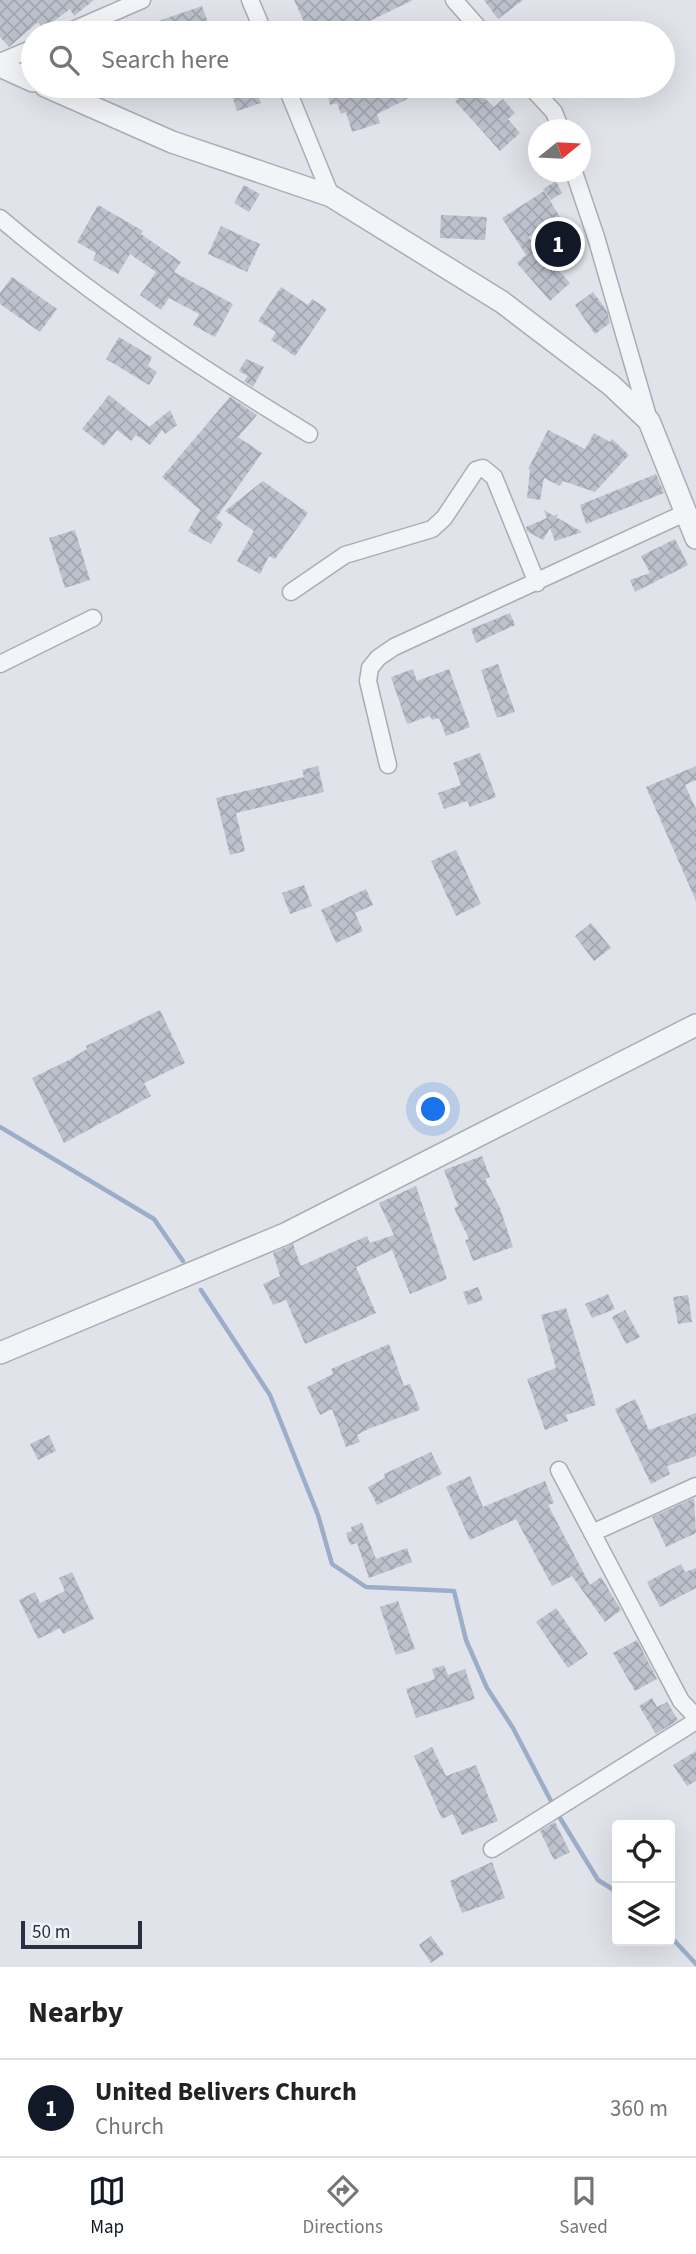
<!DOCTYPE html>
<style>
:root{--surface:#fff;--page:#f6f6f6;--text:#222;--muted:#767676;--line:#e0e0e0;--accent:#111827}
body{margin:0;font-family:"Source Sans 3",sans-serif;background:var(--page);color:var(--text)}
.controls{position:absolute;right:21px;bottom:21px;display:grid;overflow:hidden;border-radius:7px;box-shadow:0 7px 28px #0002}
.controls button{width:63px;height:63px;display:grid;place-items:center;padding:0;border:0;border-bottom:2px solid var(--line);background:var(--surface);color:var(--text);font:35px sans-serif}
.compass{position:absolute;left:528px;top:119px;width:63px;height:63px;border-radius:50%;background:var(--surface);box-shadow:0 7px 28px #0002;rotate:72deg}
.scale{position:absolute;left:21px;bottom:18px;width:121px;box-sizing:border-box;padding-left:7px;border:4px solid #282f40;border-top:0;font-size:19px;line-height:24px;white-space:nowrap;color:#282f40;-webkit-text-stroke:5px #eff2f6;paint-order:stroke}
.you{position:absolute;left:434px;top:1110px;width:24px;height:24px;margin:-18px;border:5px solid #fff;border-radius:50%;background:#1a73e8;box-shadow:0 0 0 10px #1a73e833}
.badge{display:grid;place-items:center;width:46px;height:46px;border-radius:50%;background:var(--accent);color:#fff;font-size:23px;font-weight:700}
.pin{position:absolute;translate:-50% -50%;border:4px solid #fff;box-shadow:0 2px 7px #0006}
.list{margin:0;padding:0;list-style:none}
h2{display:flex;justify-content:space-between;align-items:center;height:91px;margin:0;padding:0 28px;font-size:30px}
h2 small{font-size:23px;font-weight:400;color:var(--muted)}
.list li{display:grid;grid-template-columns:46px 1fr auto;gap:21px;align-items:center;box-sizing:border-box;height:98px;padding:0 28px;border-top:2px solid var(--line)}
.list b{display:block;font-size:26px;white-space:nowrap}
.list p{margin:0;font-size:23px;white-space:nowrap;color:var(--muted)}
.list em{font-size:23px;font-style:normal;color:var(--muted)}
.icon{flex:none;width:38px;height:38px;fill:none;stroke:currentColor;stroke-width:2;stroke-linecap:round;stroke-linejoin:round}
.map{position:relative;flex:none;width:696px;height:1967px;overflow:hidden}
.search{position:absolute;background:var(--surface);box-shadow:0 7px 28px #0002;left:21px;right:21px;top:21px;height:77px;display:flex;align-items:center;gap:18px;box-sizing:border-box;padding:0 24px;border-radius:38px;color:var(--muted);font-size:26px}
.sheet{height:189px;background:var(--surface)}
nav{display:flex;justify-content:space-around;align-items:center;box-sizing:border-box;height:98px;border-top:2px solid var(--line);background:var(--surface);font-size:19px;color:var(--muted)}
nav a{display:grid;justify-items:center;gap:4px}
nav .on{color:var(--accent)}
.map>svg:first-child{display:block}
</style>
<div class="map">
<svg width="696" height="1967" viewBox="0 0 696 1967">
<defs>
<pattern id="building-cross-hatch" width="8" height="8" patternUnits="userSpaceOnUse" patternTransform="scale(1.75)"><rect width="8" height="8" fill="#bdc1cc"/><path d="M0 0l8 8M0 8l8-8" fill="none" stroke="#a2a6b0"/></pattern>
</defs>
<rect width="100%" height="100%" fill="#e0e3e9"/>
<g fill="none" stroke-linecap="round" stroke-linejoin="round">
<path stroke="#9badc9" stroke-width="4.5" d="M0 1127 154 1219 183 1261
M201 1290 270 1395 318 1515 332 1564 366 1587 454 1591 466 1640 487 1688 513 1728 552 1803
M560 1818 598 1880 617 1892
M670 1936 696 1964"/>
</g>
<path fill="url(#building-cross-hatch)" d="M0 0H94L74 16 70 9 43 29 38 22 9 47 0 37Z
M294 0H413L345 33H309Z
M484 0H523L498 19Z
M202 6 212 33H131L164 19Z
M229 86H255L261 103 237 111Z
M336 86H433L377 114 380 123 352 132 346 112 341 114 337 103 330 105 326 89Z
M472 86 494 107 503 99 515 113 508 119 520 133 500 151 455 101Z
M556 181 562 193 551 200 543 189Z
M244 185 260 194 249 212 234 203Z
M544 191 560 217 528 237 570 283 550 301 517 263 526 255 502 218Z
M98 205 143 231 141 234 181 262 174 272 233 304 215 337 193 325 199 314 169 298 161 310 140 295 156 272 130 254 118 274 93 260 96 253 77 242Z
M441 215 487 217 485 240 440 238Z
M221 226 260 244 247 272 208 254Z
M12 277 57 309 40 332 0 304V293Z
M281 287 308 305 312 299 327 309 295 356 271 340 276 332 258 321Z
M593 292 607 311 610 323 595 334 575 305Z
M119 337 152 357 148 366 157 372 149 385 106 359Z
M246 359 264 367 253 387 244 381 248 376 239 371Z
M109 395 149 427 170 410 177 425 165 434 162 430 150 445 136 435 131 441 117 430 104 446 82 429Z
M230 397 257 415 238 437 262 453 216 518 223 524 211 544 188 531 200 510 162 477Z
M548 430 585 449 594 433 610 442 612 439 629 455 595 492 563 481 560 486 544 478 540 500 527 498 530 470 528 469Z
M656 474 664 493 586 524 580 505Z
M263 481 308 513 275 559 269 556 260 574 237 561 254 531 225 511Z
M544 510 554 516 558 514 556 517 582 532 555 541 550 528 543 540 527 531 526 527 547 518Z
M75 530 90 580 65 588 49 538Z
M675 539 688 565 635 592 630 580 650 573 641 556Z
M510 613 515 625 476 643 471 629Z
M498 664 515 712 497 718 481 670Z
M413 669 417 681 449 669 470 727 446 736 439 718 432 720 430 716 407 724 391 677Z
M480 753 496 797 470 807 467 801 444 809 438 793 461 785 453 763Z
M318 766 324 792 236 813 245 851 230 855 216 798 304 777 302 770Z
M696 766V780L685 785 696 809V901L646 787Z
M456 850 481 904 456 916 431 861Z
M304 885 312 906 290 914 282 893Z
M366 889 373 905 355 913 363 931 336 943 321 910Z
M591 923 611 948 594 961 575 936Z
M160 1010 185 1063 144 1083 151 1096 64 1143 32 1078 69 1060 87 1049 86 1046Z
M482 1156 490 1177 485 1179 500 1208 513 1247 473 1261 465 1240 469 1239 454 1208 458 1206 444 1170Z
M416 1186 447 1279 410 1294 392 1250 356 1267 376 1313 305 1344 286 1300 273 1305 263 1284 280 1276 273 1253 293 1244 301 1266 367 1236 370 1243 394 1235 379 1203Z
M478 1287 483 1300 468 1305 463 1292Z
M608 1294 615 1309 592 1318 585 1304Z
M688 1295 692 1322 678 1324 673 1297Z
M566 1308 596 1405 566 1415 568 1421 545 1430 527 1379 556 1368 541 1315Z
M625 1310 640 1337 626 1344 612 1317Z
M389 1344 404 1386 410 1384 420 1410 368 1429 357 1435 360 1442 346 1447 332 1409 320 1415 307 1387 333 1374 331 1369Z
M635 1399 649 1430 696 1413V1456L667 1466 670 1474 651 1484 615 1409Z
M49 1435 56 1451 38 1460 30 1444Z
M431 1452 442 1474 377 1505 368 1487 385 1478 384 1474Z
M470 1476 483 1507 545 1481 554 1503 548 1505 590 1585 601 1577 621 1610 605 1622 572 1576 552 1586 516 1519 470 1540 446 1487Z
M694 1498 696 1533 666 1547 652 1517Z
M362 1523 376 1559 407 1548 412 1562 369 1578 357 1543 350 1545 346 1533 352 1531 351 1527Z
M681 1564 685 1572 696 1568V1588L660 1607 647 1582Z
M72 1572 94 1619 63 1634 60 1628 38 1639 19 1600 35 1592 40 1603 65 1591 59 1578Z
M398 1601 415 1649 396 1655 380 1607Z
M556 1608 588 1654 568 1668 536 1622Z
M637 1640 657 1679 635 1691 613 1653Z
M444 1665 448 1675 465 1669 475 1699 416 1718 406 1689 435 1679 432 1669Z
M652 1698 657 1707 667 1702 678 1720 656 1734 639 1706Z
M432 1747 446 1776 476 1765 498 1821 462 1835 453 1814 442 1819 414 1756Z
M696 1751V1781L687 1786 673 1765Z
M555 1822 570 1852 554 1860 540 1831Z
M492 1862 505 1898 462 1913 450 1881Z
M431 1936 444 1954 431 1963 419 1945Z"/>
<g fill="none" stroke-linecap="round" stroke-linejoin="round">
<defs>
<path id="minor" d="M250 0 264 33
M454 0 483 33
M66 33 142 0
M0 62 33 48
M286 86 331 196
M530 86 554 112 561 130
M574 172 596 237 649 420
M0 218C96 300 201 368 309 434
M291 592 345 555 432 529 444 518 476 470 483 468 494 477 537 583
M0 664 93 618
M388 765 368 681 370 668 378 658 394 647 687 512
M559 1470 681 1701 696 1717
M592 1533 696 1486
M492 1849 696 1721"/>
<path id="tertiary" d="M0 66 33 81
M45 86 172 142 331 196 502 302 611 385 649 421 696 538
M0 1353 285 1234 696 1025"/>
</defs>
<use href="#minor" stroke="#a9adb6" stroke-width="19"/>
<use href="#tertiary" stroke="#a9adb6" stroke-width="24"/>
<use href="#minor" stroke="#f3f4f7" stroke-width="16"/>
<use href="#tertiary" stroke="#f3f4f7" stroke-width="21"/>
</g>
</svg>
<div class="controls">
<button><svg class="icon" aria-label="locate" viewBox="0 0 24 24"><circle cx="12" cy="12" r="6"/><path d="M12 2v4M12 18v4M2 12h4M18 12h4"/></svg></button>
<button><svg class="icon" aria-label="layers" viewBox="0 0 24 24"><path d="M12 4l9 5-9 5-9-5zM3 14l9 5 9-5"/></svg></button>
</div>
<svg class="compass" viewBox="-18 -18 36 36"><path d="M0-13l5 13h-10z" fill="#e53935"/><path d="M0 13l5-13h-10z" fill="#767676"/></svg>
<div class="scale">50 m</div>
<div class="you"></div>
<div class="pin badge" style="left:558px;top:244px">1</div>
<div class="search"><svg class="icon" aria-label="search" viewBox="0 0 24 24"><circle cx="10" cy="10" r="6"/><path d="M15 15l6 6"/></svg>Search here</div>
</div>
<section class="sheet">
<h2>Nearby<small></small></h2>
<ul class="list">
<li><span class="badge">1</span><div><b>United Belivers Church</b><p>Church</p></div><em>360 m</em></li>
</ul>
</section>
<nav>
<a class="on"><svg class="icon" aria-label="map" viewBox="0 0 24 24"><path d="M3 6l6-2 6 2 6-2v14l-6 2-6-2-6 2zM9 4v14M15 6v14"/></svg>Map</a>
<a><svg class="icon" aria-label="directions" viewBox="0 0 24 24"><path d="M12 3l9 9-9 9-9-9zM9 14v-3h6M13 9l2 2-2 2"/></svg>Directions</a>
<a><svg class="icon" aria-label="saved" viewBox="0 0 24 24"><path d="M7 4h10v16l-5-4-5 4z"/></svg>Saved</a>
</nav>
